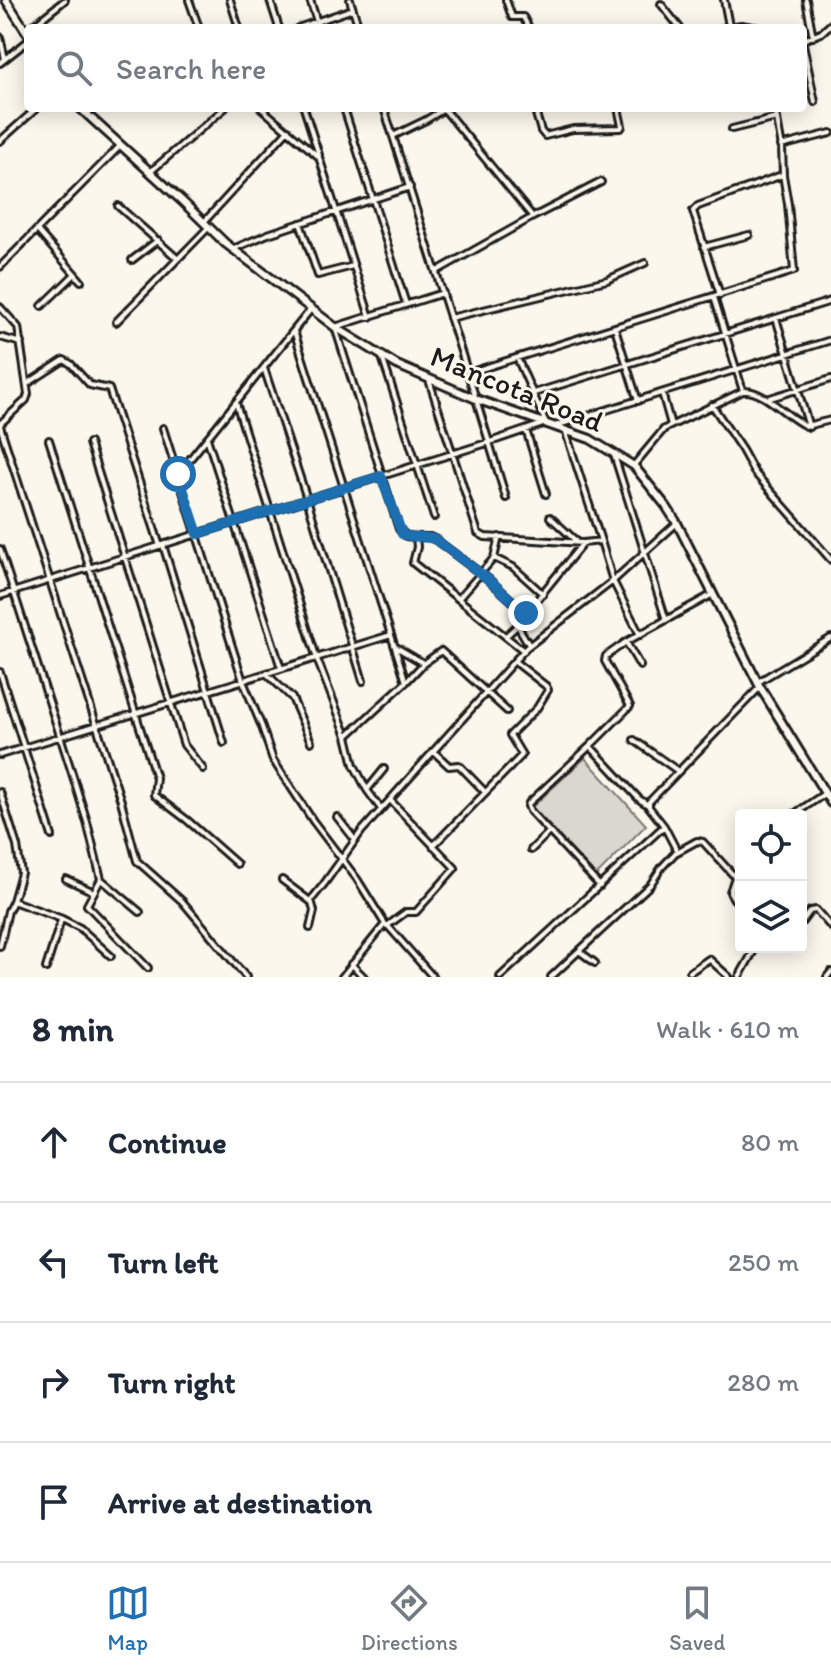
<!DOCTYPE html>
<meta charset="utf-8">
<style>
:root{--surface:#fff;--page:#f2f2f3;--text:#1f2937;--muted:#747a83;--line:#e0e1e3;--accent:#1f6fb2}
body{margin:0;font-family:Itim,sans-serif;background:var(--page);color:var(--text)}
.controls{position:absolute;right:24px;bottom:24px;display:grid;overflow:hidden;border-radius:8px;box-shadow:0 4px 20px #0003}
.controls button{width:72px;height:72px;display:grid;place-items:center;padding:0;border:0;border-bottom:2px solid var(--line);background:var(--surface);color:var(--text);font:40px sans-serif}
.stop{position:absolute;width:24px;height:24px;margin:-18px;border:6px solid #1f6fb2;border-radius:50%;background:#fff}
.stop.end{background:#1f6fb2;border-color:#fff;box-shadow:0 2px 8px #0008}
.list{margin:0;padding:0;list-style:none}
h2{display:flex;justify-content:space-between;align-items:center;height:104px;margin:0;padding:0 32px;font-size:34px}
h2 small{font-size:26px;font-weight:400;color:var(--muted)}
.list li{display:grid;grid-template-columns:52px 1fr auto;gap:24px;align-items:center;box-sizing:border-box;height:120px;padding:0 32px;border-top:2px solid var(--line)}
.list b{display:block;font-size:30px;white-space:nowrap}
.list em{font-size:26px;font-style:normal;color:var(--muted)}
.icon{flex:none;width:44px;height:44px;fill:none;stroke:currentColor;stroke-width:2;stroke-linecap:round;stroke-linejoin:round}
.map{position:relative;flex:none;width:831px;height:977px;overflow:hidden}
.search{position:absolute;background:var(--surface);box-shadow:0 4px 20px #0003;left:24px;right:24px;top:24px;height:88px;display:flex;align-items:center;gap:20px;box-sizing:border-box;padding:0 28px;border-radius:8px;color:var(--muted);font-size:30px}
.sheet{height:584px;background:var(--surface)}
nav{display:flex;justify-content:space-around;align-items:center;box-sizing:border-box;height:112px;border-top:2px solid var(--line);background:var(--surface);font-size:22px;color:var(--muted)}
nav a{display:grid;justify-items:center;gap:4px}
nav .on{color:var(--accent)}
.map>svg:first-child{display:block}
</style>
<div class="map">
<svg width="831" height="977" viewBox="0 0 831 977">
<rect width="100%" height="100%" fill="#fbf7ec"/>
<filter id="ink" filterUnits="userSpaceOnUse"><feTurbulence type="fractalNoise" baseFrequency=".0125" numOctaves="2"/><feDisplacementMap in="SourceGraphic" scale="16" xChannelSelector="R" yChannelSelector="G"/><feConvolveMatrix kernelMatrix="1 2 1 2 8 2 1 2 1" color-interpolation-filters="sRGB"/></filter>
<g filter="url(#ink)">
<path fill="#dad7ce" stroke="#7b7a75" stroke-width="2" d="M585 758 646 825 596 876 532 807Z"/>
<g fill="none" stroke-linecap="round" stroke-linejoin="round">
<defs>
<path id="minor" d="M189 0 199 28
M230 0 239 28
M270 0 279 28
M310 0 319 28
M350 0 359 28
M506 0 512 17H523L529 28
M724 0 729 26
M806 0 813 37
M661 4 680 28
M30 28 65 0
M298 28 353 9
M723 28 741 25 759 28
M0 37 5 59
M803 40 821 33 831 24
M803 44 815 102
M0 63 28 41
M261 108 319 157 370 317
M304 108 319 155
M344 108 406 304
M384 108 476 399 506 498
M540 108 536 111V114L541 131 545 136 573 129 621 128 622 126 618 108
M444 109 533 217
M87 114 94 108
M732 129 777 118
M393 136 426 120 444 109
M0 141 37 108
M781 146 831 133
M150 172 225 108
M118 206 178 259
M204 222 288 130
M300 223 318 275 353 266
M37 230 81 281
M704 247 749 235
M233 249 268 234 410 187
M132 260 158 240
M0 267 121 145
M437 271 533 217 601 182
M443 293 335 327 399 529 406 536 416 537 417 547 413 563 524 651
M720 295 693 211 698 206 782 175
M42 306 75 274
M0 307 18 327 28 394 26 400 1 423 0 426 121 801 137 861 182 901 246 977
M450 318 607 280 645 263
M776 318 809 427
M116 322 209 227
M615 328 638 401
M294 331 406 682 347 736
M0 337 21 343
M382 357 434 517
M264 368 307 499 363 681
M468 373 794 271 788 204 783 175 782 148 775 108
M429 380 478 533 485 537 583 543 601 541 613 581 640 635
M27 384 64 360 71 364 90 385 109 389 160 546
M743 391C764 389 787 418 806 426L831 420
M662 393 671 425
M531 394 831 301
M767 399 831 379
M236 403 317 659 347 736 354 765 367 790 381 809
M712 405 742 450 754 472 831 560
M555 426 831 340
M163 428 243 681 262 727 273 760 313 821 357 879 385 924 342 977
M526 430 546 494
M565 430 601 541
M207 438 281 668
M49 440 156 778 154 795 187 820 237 864
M89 443 184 745 203 769
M614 455 666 620
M634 465 664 429 743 391 714 297
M178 474 311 309
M550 517 575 540
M416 537H430L436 540 488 579 526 613
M163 545 224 743
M0 549 72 773 87 822 101 879 87 905 148 968
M494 558 499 537
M0 596 490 442 546 423 517 358
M459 598 494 558 513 567 543 594
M506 636 518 625
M626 642 640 666
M529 645 519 628V622L583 543
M396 647 423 663
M0 672 52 836
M267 674 292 698 311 742
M406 682 423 664 441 651 507 711
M758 682 831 638
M634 740 678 771
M590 746 630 706 605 661 606 656 626 642 713 594
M433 751 449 766 459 765 485 792
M0 755 391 635
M367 790 384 769
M0 792 17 846 21 873 13 901 8 911 0 946
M793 815 824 794
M337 817 355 840
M433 846 522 755 510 735 537 708 548 690 546 686 514 661
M531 850 549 832
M677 852 697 841 703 842 735 877 730 892 734 899 741 905
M66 879 94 892
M102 880 140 912
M282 880 310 901
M600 886 530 811 528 806 529 803 590 746 639 799 648 805
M13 901 62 919 80 928 111 956
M801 923 810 911 816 910 831 927
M387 925 433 977
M387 926 406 912H416L455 868 390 800
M310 928 314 911 311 900 324 884 361 832 526 648 613 581 677 523
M579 951 595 963
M351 964 364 977
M46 968 61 920
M690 972 709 959 729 977
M500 977 663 827
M551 977 650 885 662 867 677 851 664 826 649 807V802L760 687
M739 977 756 947
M827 977 831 972"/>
<path id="secondary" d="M6 0 28 34
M80 108 182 201 225 243 335 327 397 365 476 399 590 439 634 466 666 506 677 523 760 687 831 803"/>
</defs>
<use href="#minor" stroke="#1c1c1c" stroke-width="10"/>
<use href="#secondary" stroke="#1c1c1c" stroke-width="12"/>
<use href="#minor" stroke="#fbf7ec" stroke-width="4"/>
<use href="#secondary" stroke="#fbf7ec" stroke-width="6"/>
</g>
</g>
<g fill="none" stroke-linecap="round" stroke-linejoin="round" filter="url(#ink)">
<path stroke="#1f6fb2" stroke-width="10" d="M178 474 198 534 381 476 402 534C413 539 425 535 436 540L488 579 526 613"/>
</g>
<g text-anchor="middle" stroke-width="6" stroke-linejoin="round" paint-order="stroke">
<g font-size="30" fill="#1c1c1c" stroke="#fbf7ec">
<text transform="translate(517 389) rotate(22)" y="10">Mancota Road</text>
</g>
</g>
</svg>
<div class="controls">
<button><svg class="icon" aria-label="locate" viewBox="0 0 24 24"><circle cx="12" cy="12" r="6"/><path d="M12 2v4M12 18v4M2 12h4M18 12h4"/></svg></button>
<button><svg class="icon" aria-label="layers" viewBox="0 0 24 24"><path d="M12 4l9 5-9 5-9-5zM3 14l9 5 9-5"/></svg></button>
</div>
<div class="stop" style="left:178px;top:474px"></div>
<div class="stop end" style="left:526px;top:613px"></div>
<div class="search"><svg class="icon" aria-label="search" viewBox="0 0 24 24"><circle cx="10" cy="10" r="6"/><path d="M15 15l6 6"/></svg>Search here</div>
</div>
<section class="sheet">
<h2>8 min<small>Walk · 610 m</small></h2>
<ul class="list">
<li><svg class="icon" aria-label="ahead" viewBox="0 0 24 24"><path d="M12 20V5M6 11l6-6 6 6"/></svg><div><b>Continue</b></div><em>80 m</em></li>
<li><svg class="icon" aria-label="left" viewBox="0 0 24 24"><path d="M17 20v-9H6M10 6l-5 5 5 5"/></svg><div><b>Turn left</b></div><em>250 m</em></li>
<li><svg class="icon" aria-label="right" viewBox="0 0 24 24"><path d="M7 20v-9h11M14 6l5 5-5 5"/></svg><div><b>Turn right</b></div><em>280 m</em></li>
<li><svg class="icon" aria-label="arrive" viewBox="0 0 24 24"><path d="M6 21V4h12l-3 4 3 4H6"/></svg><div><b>Arrive at destination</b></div></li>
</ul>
</section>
<nav>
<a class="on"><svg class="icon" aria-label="map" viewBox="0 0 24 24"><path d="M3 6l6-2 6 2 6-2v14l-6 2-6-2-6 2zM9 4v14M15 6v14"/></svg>Map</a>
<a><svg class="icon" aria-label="directions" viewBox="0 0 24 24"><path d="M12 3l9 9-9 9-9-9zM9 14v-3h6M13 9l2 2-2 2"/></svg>Directions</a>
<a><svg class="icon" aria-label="saved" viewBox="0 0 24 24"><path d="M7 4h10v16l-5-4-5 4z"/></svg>Saved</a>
</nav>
